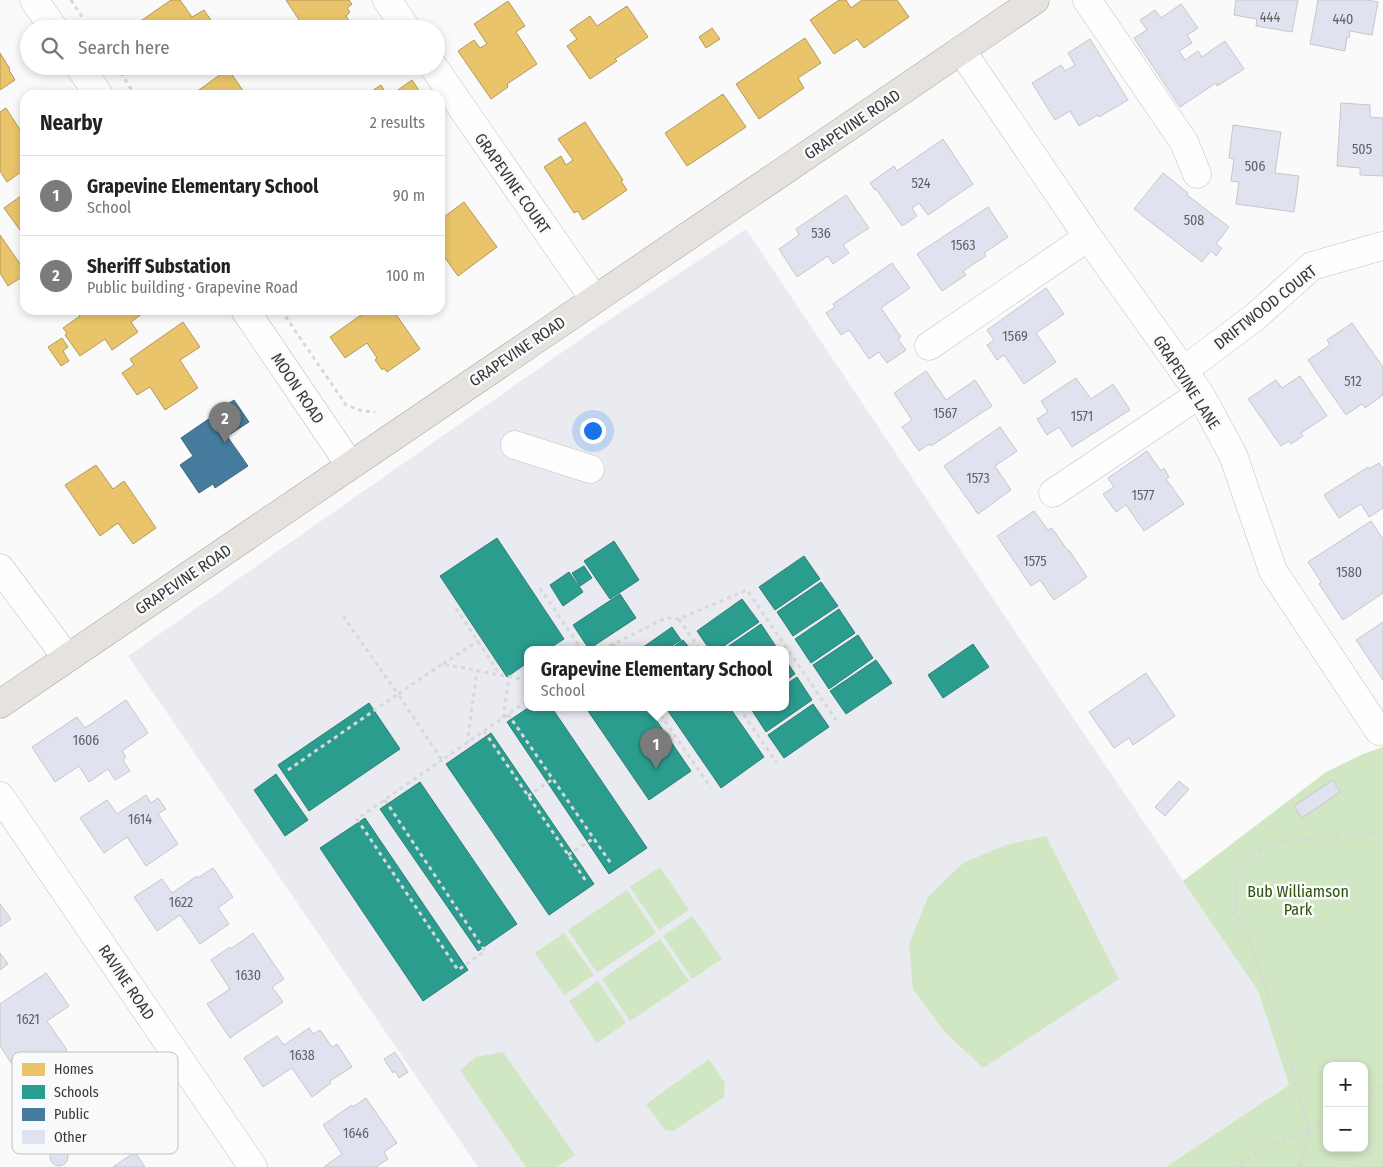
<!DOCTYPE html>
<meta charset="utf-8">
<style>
:root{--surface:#fff;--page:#f2f2f2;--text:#222;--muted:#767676;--line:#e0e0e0;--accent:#7b7b7c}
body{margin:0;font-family:"Fira Sans Condensed",sans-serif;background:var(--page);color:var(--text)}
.controls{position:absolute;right:15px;bottom:15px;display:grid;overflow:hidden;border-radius:10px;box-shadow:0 2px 8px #0003}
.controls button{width:45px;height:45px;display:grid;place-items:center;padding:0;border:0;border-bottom:1px solid var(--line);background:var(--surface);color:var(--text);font:25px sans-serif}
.you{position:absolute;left:592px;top:430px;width:18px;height:18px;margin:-12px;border:4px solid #fff;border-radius:50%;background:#1a73e8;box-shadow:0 0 0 8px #1a73e833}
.badge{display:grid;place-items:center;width:32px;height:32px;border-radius:50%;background:var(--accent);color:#fff;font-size:16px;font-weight:700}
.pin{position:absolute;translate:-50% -41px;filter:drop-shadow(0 1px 2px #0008)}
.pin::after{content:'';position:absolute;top:26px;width:18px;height:15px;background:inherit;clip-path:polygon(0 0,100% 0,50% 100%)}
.popup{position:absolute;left:524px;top:646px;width:265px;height:65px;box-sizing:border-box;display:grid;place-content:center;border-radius:10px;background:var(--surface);filter:drop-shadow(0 1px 4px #0005);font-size:16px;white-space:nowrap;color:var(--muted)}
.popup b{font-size:19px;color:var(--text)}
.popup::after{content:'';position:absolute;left:50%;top:100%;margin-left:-10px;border:10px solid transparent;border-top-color:var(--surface)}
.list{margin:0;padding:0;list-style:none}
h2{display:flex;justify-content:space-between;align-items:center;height:65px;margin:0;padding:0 20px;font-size:21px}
h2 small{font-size:16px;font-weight:400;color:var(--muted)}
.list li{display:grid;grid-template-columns:32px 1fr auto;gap:15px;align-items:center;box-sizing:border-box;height:80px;padding:0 20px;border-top:1px solid var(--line)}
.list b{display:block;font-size:19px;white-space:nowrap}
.list p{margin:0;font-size:16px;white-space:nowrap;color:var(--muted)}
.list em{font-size:16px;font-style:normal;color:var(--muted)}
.icon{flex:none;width:28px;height:28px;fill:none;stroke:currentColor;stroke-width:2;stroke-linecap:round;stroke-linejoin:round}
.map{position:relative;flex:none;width:1383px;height:1167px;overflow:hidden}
.search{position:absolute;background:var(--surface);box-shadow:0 2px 8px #0003;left:20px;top:20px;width:425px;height:55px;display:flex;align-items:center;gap:12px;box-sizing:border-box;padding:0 18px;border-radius:28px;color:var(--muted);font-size:19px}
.panel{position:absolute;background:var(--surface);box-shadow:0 2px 8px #0003;left:20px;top:90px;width:425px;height:225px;border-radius:15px}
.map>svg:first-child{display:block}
</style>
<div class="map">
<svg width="1383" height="1167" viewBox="0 0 1383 1167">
<rect width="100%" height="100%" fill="#fafafb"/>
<path fill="#eaebf1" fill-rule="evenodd" d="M746 229 1018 636 1258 991 1289 1085 1166 1167H478L128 656 591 332ZM527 650H785V708H527Z"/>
<path fill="#d1e6c3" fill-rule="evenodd" d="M1383 747V1167H1166L1289 1085 1258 991 1183 881 1326 772 1363 754ZM1327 1066H1364V1148H1327Z
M1046 836 1119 979 983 1068 944 1031 913 989 909 944 928 897 963 863 1006 845Z
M660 867 689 910 659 930 630 887Z
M627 890 656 933 597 973 568 930Z
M692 916 722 959 692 979 663 936Z
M564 933 594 975 564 995 535 953Z
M660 939 689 981 630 1021 602 979Z
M598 981 626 1023 597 1043 569 1001Z
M503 1052 575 1155 557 1167H526L460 1070 476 1057Z
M709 1059 725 1083 724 1097 673 1131 665 1130 646 1104Z"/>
<path fill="#e9c46a" stroke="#b39a5b" d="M171 0H180L192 17 204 10 217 29H129Z
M286 0H349L352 4 347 8 350 12 346 16 353 27 351 29H305Z
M839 0H846L851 8 862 0H897L909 17 864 48 857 39 834 54 810 20Z
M508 1 525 26 516 32 537 64 507 84 508 87 491 99 458 51 474 40 480 48 487 44 474 24Z
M627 6 648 37 615 59 617 61 590 79 567 46 577 39 570 30 590 16 597 26Z
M712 28 720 39 706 48 699 37Z
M805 38 821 63 798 78 804 88 759 119 736 84Z
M0 53 10 69 9 70 15 80 0 90Z
M228 69 246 95H192Z
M412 80 422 95H391Z
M381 85 387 95H366Z
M723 94 746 127 687 166 665 133Z
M6 108 24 136 25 135V169L7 182 0 171V112Z
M585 122 623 180 621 181 627 190 583 220 578 211 574 213 544 167 561 156 566 165 573 160 558 139Z
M25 193V237L4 208Z
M464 202 497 247 458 276 440 251V220Z
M0 235 25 271V275L8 286 0 273Z
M86 310H146V311L131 322 138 332 112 350 105 339 80 356 65 335 67 333 63 328 80 316 79 315Z
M368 310H393L420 349 387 372 384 368 382 370 375 360 377 358 367 343 345 358 330 337Z
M183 322 200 347 180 360 198 388 165 410 150 387 137 395 122 373 134 365 130 359Z
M62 338 68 347 63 351 69 361 61 366 48 347Z
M96 465 113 489 124 481 156 528 133 544 118 523 100 536 65 485Z"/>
<path fill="#2a9d8f" stroke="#2e7e75" d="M497 538 564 639 547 650H527V663L507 677 440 576Z
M614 541 639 580 610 599 584 561Z
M804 556 820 579 775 610 759 587Z
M584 566 592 578 580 586 572 573Z
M569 572 583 592 563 606 550 585Z
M821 582 838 606 793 636 777 612Z
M620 594 636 618 589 649 573 625Z
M742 599 759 622 718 650H710L697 631Z
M839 609 855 633 811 663 795 639Z
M761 624 777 648 775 650H723Z
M672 627 681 640 665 650H639Z
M858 635 873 658 829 689 813 665Z
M683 640 691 650H669Z
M973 644 989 667 943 698 928 675Z
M785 659 795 674 785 681Z
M876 660 892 683 846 714 830 691Z
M797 677 812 700 766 732 751 709 785 708V685Z
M369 703 400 749 309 811 278 765Z
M813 704 829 727 784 758 768 735Z
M528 708H552L647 848 609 874 507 722Z
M586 708H648L691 771 649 800Z
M666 708H730L764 757 721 788Z
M491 733 594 884 549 915 446 764Z
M276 774 308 820 285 836 254 790Z
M420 782 517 924 478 951 380 809Z
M365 818 468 970 423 1001 320 848Z"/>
<path fill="#457b9d" stroke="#40677f" d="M234 400 249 422 227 436 248 466 215 488 213 484 199 493 180 465 193 456 181 438 210 418 209 416Z"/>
<path fill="#e0e3ef" stroke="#c7c7c8" d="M1236 0H1298L1292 32 1256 26 1257 19 1234 15Z
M1318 0H1367L1378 2 1372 35 1350 31 1349 38 1347 37 1345 51 1310 44Z
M1181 4 1198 28 1187 35 1192 43 1179 51 1185 60 1198 51 1202 57 1225 41 1244 69 1217 86 1216 83 1180 107 1134 38 1147 30 1140 20 1155 10 1161 18Z
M1090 39 1128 100 1099 117 1098 115 1079 126 1070 111 1055 120 1032 83 1061 65 1065 71 1075 65 1068 53Z
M1341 103 1370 105V117L1383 118V176L1360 175V168L1337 166Z
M1233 125 1281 132 1275 173 1299 176 1294 212 1236 204 1239 182 1231 181 1234 159 1229 158Z
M943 139 973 184 928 215 919 203 912 208 917 216 902 226 876 189 875 190 870 183 894 166 897 171Z
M1163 173 1188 193 1187 195 1229 227 1216 244 1222 248 1216 256 1211 251 1202 262 1134 209Z
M846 195 869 228 843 245 849 253 833 264 828 256 797 277 779 249 799 235 796 229Z
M988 207 1008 237 984 253 986 256 963 271 966 275 942 291 917 254Z
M892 263 910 288 881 308 901 337 898 339 906 350 887 363 879 352 869 359 849 330 841 335 826 313 835 307 833 304Z
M1046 288 1064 314 1036 333 1056 362 1024 384 1004 355 997 360 987 345 994 340 987 330Z
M1352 323 1383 367V395L1365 408 1362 404 1346 415 1308 360 1330 345 1327 340Z
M926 371 946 400 975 380 992 406 931 446 929 444 919 451 902 427 912 420 894 393Z
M1300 376 1327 416 1301 433 1303 436 1291 444 1289 441 1281 446 1248 399 1276 380 1282 388Z
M1076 378 1091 399 1113 384 1130 410 1072 447 1059 427 1047 435 1037 419 1048 412 1041 401Z
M1000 427 1017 451 995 466 1011 490 978 514 944 466Z
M1147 451 1161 471 1164 468 1169 477 1166 479 1184 504 1144 531 1126 505 1116 512 1103 494 1114 487 1108 478Z
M1379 463 1383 469V508L1369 517 1361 504 1339 518 1324 495 1368 467 1369 469Z
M1034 511 1048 530 1052 528 1068 551 1069 550 1087 577 1054 600 1040 580 1031 586 997 536Z
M1371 521 1383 539V593L1343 620 1319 584 1321 582 1308 562Z
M1383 622V680L1356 640Z
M1146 673 1175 716 1133 745 1129 738 1114 748 1089 712Z
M126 700 148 733 122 751 126 757 123 760 130 771 115 780 108 769 89 782 79 766 55 782 32 747 77 717 85 728Z
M1333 780 1340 792 1302 818 1294 806Z
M1179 781 1189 789 1165 816 1155 807Z
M146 795 151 803 158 798 166 809 158 814 178 844 146 866 127 837 104 853 80 818 107 800 117 814Z
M213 868 233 897 218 908 229 924 200 944 180 915 157 931 134 897 162 879 172 893 197 876 198 878Z
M0 904 11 919 0 927Z
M253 933 284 979 272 987 283 1002 230 1038 207 1004 230 989 211 960 230 947 231 949Z
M0 953 8 964 0 970Z
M46 973 69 1006 47 1021 67 1050 36 1071 28 1058 14 1067 0 1046V1004Z
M309 1028 313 1034 320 1030 332 1047 337 1044 352 1067 330 1081 331 1083 312 1097 292 1068 263 1087 244 1058 277 1036 284 1045Z
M395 1052 408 1072 399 1078 395 1071 393 1073 384 1059Z
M78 1069 98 1098 121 1082 145 1116 116 1135 106 1120 81 1137 77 1131 72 1134 65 1124 63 1126 58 1119 53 1122 38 1099 60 1084 59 1082Z
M366 1098 397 1143 384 1152 388 1159 376 1167H324L342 1154 323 1125 352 1105 353 1107Z
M50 1157a9 9 0 1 1 18 0a9 9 0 1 1-18 0Z
M135 1152 145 1167H113Z"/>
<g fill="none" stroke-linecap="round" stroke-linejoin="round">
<defs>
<path id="minor" d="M34 0 54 29
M387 0 407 29
M1087 0 1184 142 1197 174
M961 50 1088 237 1200 394 1233 455 1273 571 1379 731
M79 66 99 95
M433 66 594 299
M245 310 350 465
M929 346 1088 237
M1183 371 1255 317 1312 266 1382 246
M515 445 590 469
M1053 493 1200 394
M0 568 67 658
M0 796 253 1167"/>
<path id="major" d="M0 704 1035 0"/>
</defs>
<use href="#minor" stroke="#c1c1c2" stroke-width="29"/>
<use href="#major" stroke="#aba69d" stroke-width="29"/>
<path stroke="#d8d8da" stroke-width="3" stroke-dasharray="4 4" stroke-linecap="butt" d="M71 0 90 29
M116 66 135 95
M281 310 346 405 362 411 375 412
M540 588 582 650
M456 608 500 675
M343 616 398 694 442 664 527 680
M679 619 700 650
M613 644 617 650
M603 650 613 644 666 618 679 619 747 590 836 720
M443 664 478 641
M656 708 711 788
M739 708 777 763
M508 714 612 865
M503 718 509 677
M484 731 586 881
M467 744 477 671
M288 770 398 694 442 760 527 701
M528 796 553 779
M385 800 485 951 458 970 357 819 442 760
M568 855 594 838
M1364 1096 1383 1085
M1327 1119 1310 1129 1251 943 1235 912 1236 880 1249 856 1274 842 1320 837 1371 834 1383 831
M1233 1167 1275 1144 1310 1129
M1300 1167 1310 1130"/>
<use href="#minor" stroke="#fefefe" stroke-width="28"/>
<use href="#major" stroke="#e6e2dd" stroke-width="28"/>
</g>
<g text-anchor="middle" stroke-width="5" stroke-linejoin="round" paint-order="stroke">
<g font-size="14" fill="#606266">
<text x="1270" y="22">444</text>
<text x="1343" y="24">440</text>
<text x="1362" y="154">505</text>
<text x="1255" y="171">506</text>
<text x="921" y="188">524</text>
<text x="1194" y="225">508</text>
<text x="821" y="238">536</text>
<text x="963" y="250">1563</text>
<text x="1015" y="341">1569</text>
<text x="1353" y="386">512</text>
<text x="945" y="418">1567</text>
<text x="1082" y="421">1571</text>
<text x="978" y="483">1573</text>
<text x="1143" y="500">1577</text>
<text x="1035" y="566">1575</text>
<text x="1349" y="577">1580</text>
<text x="86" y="745">1606</text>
<text x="140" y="824">1614</text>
<text x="181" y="907">1622</text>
<text x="248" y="980">1630</text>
<text x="28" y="1024">1621</text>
<text x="302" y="1060">1638</text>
<text x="356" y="1138">1646</text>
</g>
<g font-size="16" fill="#363738" stroke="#f9fafc">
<text transform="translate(852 124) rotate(-34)" y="6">GRAPEVINE ROAD</text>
<text transform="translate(513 183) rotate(55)" y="6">GRAPEVINE COURT</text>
<text transform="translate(1265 307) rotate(-38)" y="6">DRIFTWOOD COURT</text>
<text transform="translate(517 351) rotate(-34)" y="6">GRAPEVINE ROAD</text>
<text transform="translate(1187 382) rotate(57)" y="6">GRAPEVINE LANE</text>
<text transform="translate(298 388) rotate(56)" y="6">MOON ROAD</text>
<text transform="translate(183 579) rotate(-34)" y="6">GRAPEVINE ROAD</text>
<text transform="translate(127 982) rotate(56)" y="6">RAVINE ROAD</text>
</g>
<g font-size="16" fill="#2e5309" stroke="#f9fafc">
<text x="1298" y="897">Bub Williamson<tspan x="1298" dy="18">Park</tspan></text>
</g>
</g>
<rect x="12" y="1052" width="166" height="102" rx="8" fill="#f9fafc" stroke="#bec0c1" stroke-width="1"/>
<rect x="22" y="1063" width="23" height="13" fill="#e9c46a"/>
<rect x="22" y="1085" width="23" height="14" fill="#2a9d8f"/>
<rect x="22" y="1108" width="23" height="13" fill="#457b9d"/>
<rect x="22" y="1130" width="23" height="14" fill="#e0e3ef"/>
<g font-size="14" fill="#363738">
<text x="54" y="1074">Homes</text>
<text x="54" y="1097">Schools</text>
<text x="54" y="1119">Public</text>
<text x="54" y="1142">Other</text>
</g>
</svg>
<div class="controls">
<button>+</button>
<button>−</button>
</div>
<div class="you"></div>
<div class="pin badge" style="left:656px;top:769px">1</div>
<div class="popup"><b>Grapevine Elementary School</b>School</div>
<div class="pin badge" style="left:225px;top:443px">2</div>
<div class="search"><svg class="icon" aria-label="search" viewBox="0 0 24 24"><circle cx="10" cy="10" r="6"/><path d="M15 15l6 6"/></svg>Search here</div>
<section class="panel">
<h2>Nearby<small>2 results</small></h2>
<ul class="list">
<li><span class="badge">1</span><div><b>Grapevine Elementary School</b><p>School</p></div><em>90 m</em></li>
<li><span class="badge">2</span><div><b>Sheriff Substation</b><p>Public building · Grapevine Road</p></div><em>100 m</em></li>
</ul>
</section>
</div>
